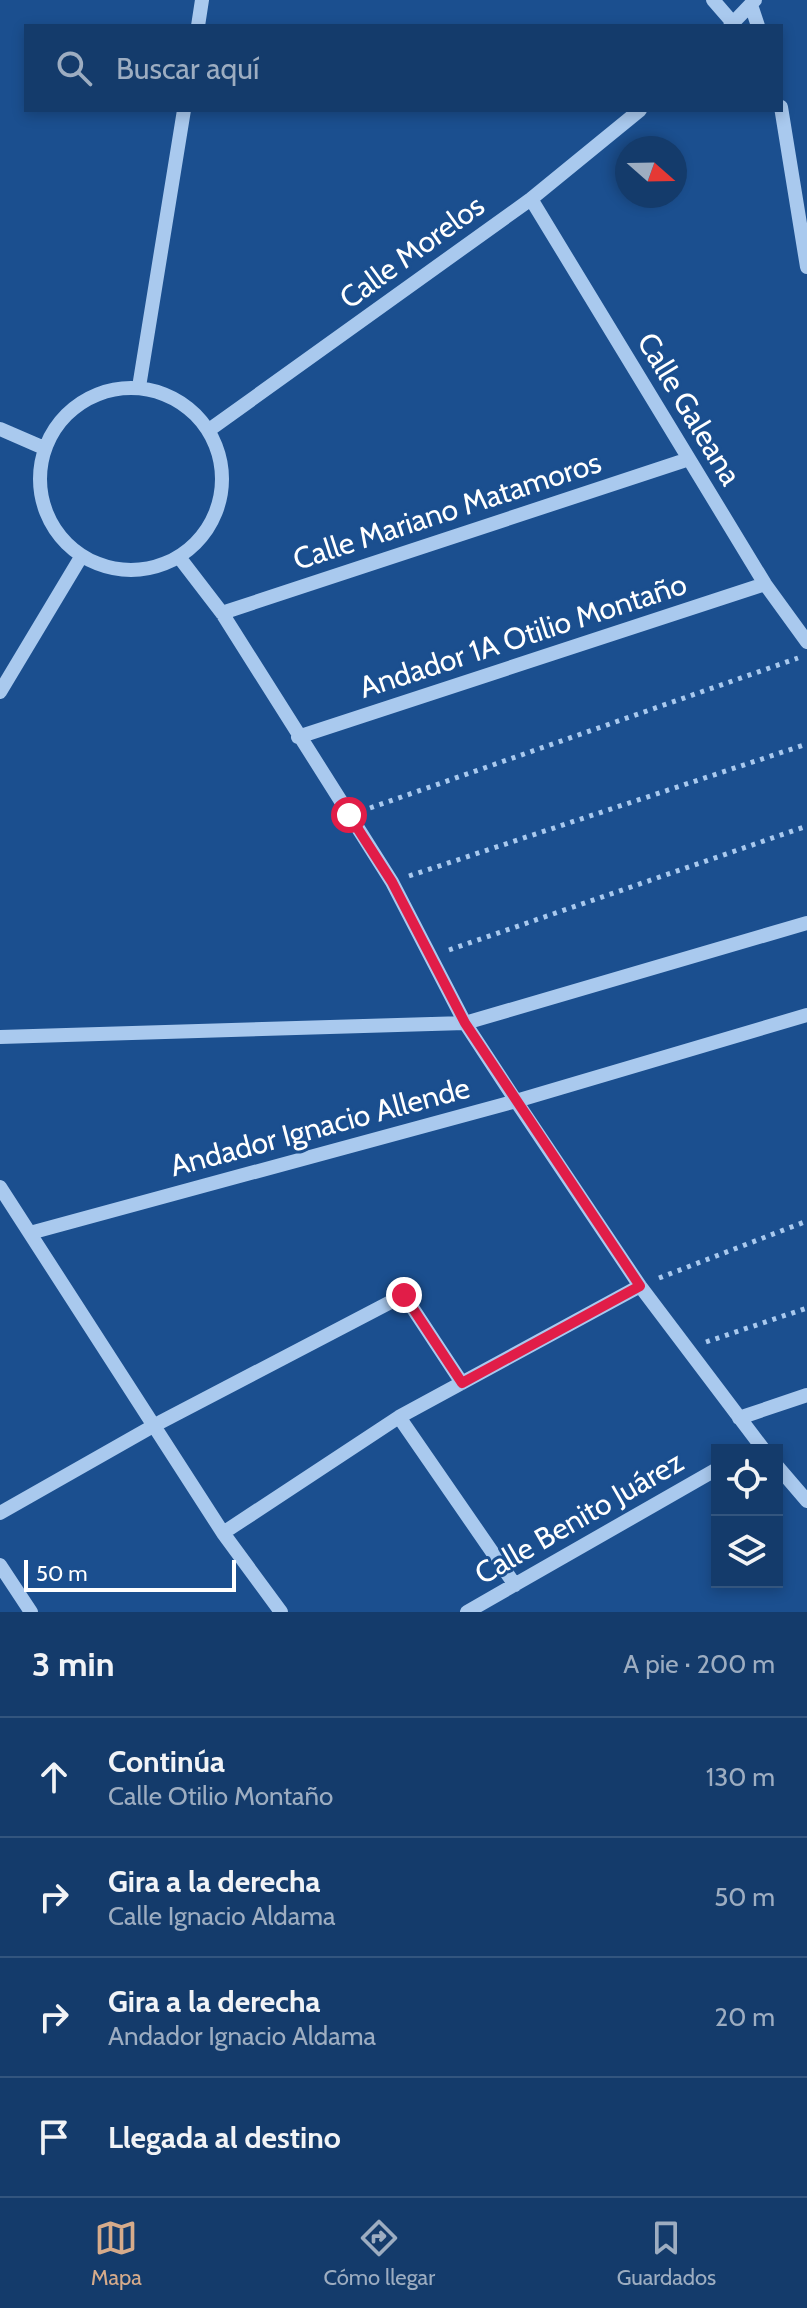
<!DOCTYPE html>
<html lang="es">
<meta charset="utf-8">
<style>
:root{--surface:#143b6b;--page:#1d4271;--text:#f1f3f6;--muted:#9dadc1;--line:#33557e;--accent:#d6ab8b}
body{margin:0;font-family:Cabin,sans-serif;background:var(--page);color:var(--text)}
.controls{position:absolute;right:24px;bottom:24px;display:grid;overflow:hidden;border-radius:0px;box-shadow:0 4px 12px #0003}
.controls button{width:72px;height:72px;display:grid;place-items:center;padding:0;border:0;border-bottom:2px solid var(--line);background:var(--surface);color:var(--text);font:40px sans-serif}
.compass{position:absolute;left:615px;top:136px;width:72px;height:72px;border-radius:50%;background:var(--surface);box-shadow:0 4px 12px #0003;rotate:110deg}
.scale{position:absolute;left:24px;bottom:20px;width:212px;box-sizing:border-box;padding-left:8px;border:4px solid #fff;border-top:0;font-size:22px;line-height:28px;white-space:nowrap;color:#fff;-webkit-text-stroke:6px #1b4f8f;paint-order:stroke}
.stop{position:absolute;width:24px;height:24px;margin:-18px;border:6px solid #e11d48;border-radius:50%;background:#fff}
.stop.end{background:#e11d48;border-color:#fff;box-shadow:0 2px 8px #0008}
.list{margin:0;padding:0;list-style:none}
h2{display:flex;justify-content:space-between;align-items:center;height:104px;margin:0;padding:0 32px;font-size:34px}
h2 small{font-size:26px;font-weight:400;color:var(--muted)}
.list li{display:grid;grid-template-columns:52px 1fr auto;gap:24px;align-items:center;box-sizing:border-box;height:120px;padding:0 32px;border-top:2px solid var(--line)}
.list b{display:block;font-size:30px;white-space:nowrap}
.list p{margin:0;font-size:26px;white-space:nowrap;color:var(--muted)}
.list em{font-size:26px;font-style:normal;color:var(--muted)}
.icon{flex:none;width:44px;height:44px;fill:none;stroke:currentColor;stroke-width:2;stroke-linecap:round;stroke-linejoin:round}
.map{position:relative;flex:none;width:807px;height:1612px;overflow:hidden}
.search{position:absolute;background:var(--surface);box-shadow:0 4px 12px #0003;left:24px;right:24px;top:24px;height:88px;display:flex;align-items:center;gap:20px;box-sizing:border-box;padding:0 28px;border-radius:0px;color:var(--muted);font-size:30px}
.sheet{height:584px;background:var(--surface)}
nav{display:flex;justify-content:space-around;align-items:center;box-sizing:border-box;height:112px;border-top:2px solid var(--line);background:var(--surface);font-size:22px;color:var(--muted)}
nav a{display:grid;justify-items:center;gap:4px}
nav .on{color:var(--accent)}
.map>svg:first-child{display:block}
</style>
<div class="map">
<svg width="807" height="1612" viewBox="0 0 807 1612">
<rect width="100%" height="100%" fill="#1b4f8f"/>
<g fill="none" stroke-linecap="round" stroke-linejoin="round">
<path stroke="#a9c9ee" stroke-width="5" stroke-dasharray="4 6" stroke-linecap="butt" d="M370 808 798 658
M409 876 807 744
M449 950 807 826
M659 1278 807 1221
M706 1342 807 1308"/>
<path stroke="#a9c9ee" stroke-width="14" d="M713 0 733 23
M751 5 758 26
M198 26 202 0
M730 26 755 0
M781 107 807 267
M531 199 765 584 807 642
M139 387 184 110
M40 479a91 91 0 1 1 182 0a91 91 0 1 1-182 0Z
M0 429 44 448
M209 430 531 199 640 110
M179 557 222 613 392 882 465 1023 516 1101 640 1286 764 1450
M222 613 689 459
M0 692 81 557
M298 737 765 584
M0 1037 465 1023 807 923
M0 1187 223 1533 281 1612
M30 1233 516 1101 807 1015
M399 1417 515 1585
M739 1418 807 1395
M777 1466 807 1501
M0 1513 155 1425 404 1295 462 1383
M223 1533 399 1417 640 1286
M0 1565 31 1612
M467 1612 717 1469"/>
</g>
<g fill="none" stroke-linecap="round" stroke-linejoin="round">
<path stroke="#e11d48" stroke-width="10" d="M349 815 392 882 465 1023 640 1286 462 1383 404 1295"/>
</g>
<g text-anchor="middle" stroke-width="6" stroke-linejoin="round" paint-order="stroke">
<g font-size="30" fill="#fff" stroke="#1b4f8f">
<text transform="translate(412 252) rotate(-36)" y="10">Calle Morelos</text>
<text transform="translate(689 409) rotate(59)" y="10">Calle Galeana</text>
<text transform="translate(447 511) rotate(-18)" y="10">Calle Mariano Matamoros</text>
<text transform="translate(523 636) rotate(-18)" y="10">Andador 1A Otilio Montaño</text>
<text transform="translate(320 1127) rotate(-15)" y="10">Andador Ignacio Allende</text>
<text transform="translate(579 1518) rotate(-30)" y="10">Calle Benito Juárez</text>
</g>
</g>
</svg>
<div class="controls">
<button><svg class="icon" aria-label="locate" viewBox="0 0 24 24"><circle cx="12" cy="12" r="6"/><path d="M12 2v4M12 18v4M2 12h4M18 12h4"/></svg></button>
<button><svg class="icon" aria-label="layers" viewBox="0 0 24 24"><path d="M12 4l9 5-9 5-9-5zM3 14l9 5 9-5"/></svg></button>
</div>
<svg class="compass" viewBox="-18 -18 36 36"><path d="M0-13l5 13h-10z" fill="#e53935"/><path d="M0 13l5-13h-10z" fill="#9dadc1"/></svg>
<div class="scale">50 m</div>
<div class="stop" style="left:349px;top:815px"></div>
<div class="stop end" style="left:404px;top:1295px"></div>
<div class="search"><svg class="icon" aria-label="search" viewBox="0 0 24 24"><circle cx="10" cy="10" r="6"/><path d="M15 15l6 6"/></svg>Buscar aquí</div>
</div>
<section class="sheet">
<h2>3 min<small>A pie · 200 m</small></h2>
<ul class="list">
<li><svg class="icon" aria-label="ahead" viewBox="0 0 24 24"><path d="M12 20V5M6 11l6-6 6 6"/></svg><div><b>Continúa</b><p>Calle Otilio Montaño</p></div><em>130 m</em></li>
<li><svg class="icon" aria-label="right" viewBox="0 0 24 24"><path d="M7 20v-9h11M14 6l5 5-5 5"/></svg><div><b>Gira a la derecha</b><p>Calle Ignacio Aldama</p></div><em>50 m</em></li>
<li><svg class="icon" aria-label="right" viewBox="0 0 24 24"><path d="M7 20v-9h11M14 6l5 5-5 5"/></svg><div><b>Gira a la derecha</b><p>Andador Ignacio Aldama</p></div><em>20 m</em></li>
<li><svg class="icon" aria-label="arrive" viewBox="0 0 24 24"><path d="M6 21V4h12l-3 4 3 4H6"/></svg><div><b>Llegada al destino</b></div></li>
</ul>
</section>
<nav>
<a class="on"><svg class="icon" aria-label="map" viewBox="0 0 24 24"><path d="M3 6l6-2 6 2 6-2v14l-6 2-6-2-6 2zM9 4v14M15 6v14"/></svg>Mapa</a>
<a><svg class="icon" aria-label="directions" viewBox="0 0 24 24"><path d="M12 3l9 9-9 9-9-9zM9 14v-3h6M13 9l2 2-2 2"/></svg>Cómo llegar</a>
<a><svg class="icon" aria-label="saved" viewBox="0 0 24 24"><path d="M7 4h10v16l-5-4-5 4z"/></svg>Guardados</a>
</nav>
